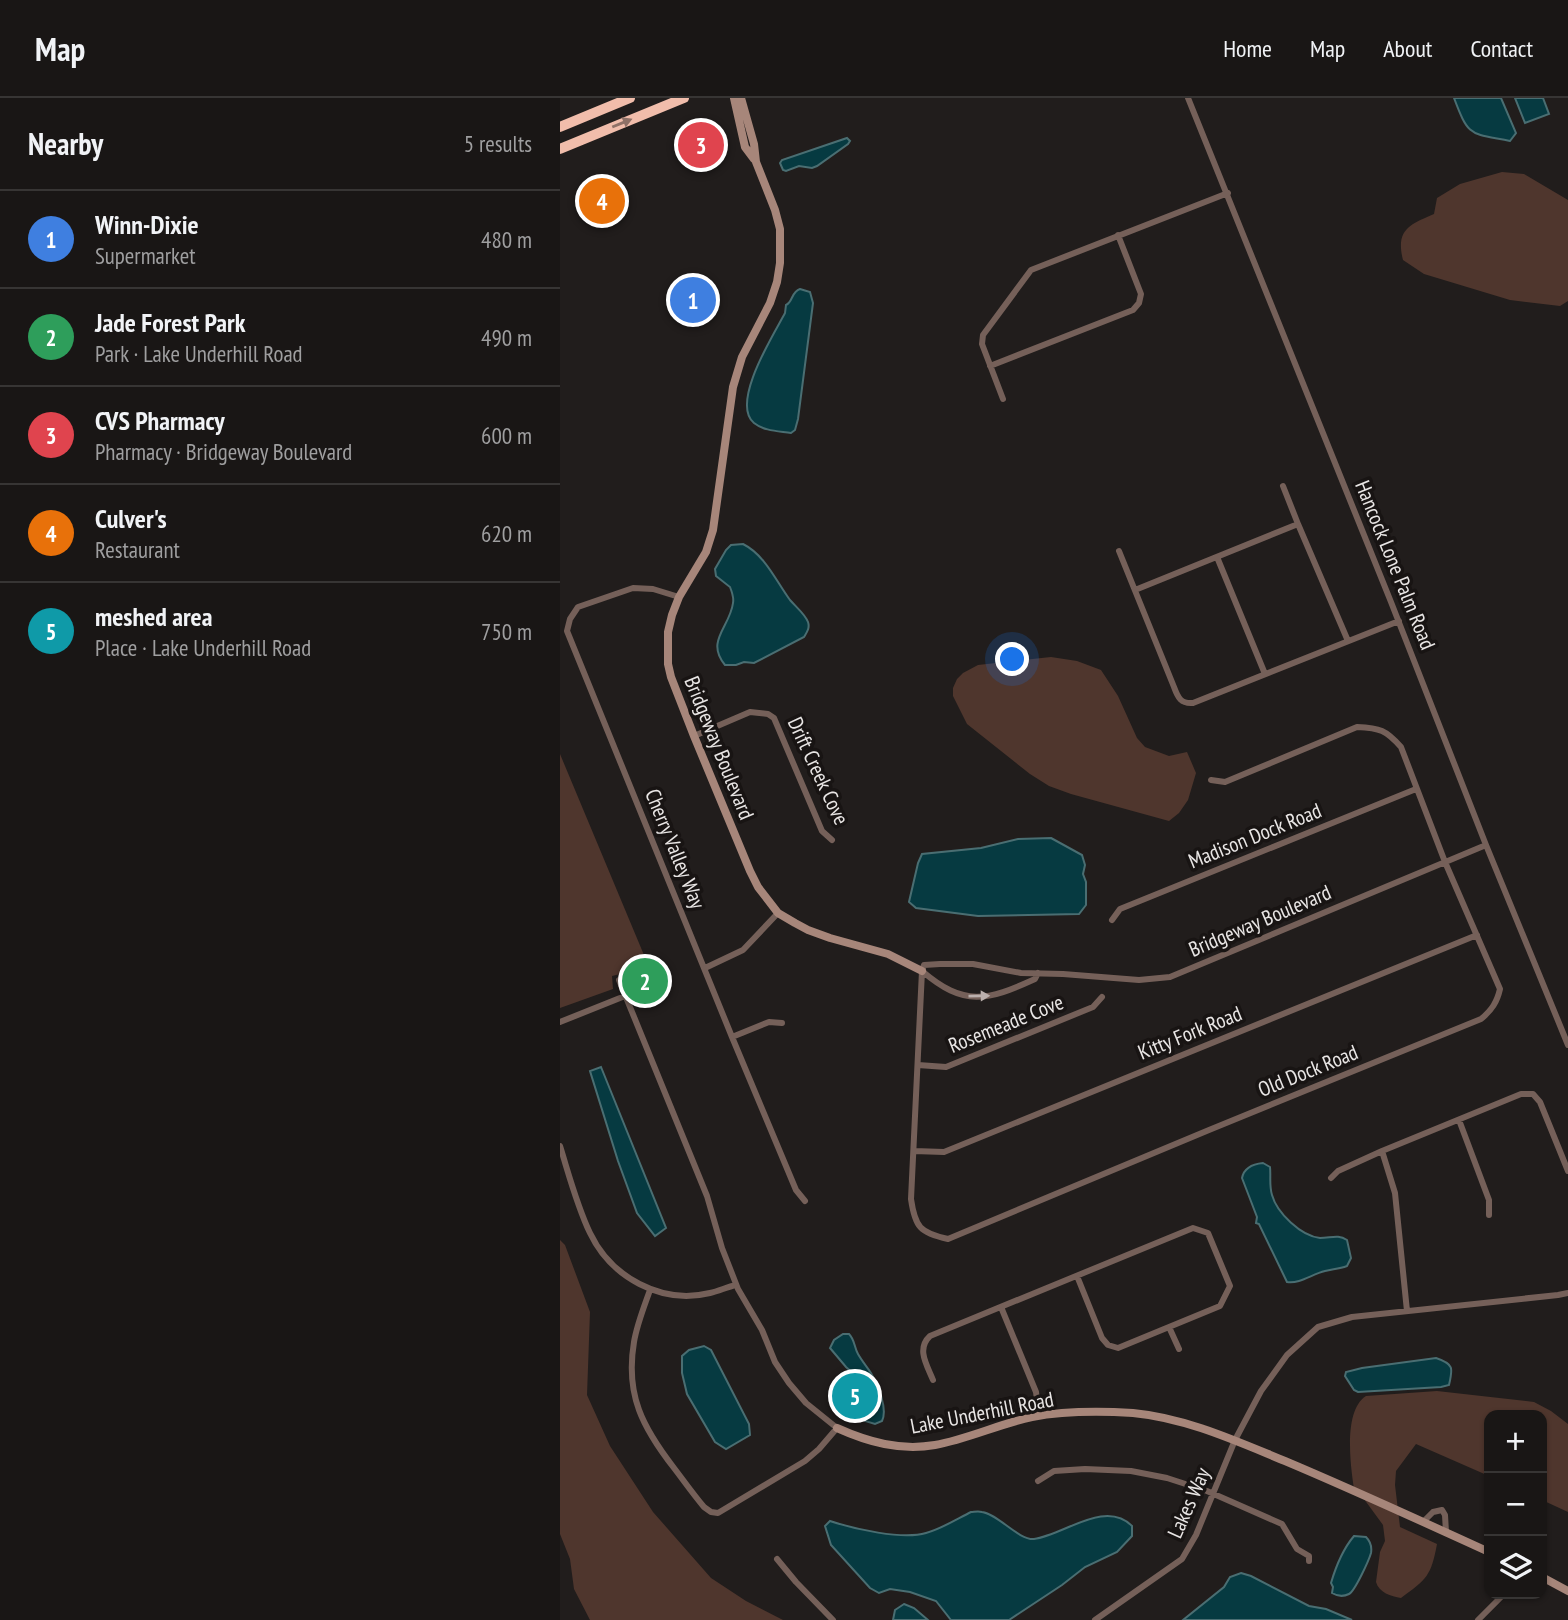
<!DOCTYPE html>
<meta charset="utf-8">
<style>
:root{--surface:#191615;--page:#221f1e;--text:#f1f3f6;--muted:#9f9fa0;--line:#373534;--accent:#b45309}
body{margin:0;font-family:"PT Sans Narrow",sans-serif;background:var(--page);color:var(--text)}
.controls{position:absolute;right:21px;bottom:21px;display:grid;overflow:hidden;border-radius:14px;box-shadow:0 2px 5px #0004}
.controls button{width:63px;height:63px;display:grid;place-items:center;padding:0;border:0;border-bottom:2px solid var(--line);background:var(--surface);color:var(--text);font:35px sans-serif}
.you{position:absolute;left:453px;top:562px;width:24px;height:24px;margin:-18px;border:5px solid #fff;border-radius:50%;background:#1a73e8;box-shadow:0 0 0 10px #1a73e833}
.badge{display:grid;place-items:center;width:46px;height:46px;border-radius:50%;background:var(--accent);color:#fff;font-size:23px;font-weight:700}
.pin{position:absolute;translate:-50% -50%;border:4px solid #fff;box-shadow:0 2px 7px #0006}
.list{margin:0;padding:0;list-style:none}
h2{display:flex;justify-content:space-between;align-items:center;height:91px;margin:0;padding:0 28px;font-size:30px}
h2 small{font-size:23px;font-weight:400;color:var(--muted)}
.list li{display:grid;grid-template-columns:46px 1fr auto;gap:21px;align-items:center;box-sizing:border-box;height:98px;padding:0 28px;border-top:2px solid var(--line)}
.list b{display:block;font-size:26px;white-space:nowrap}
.list p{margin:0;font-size:23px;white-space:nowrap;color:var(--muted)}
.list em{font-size:23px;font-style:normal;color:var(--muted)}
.icon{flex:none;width:38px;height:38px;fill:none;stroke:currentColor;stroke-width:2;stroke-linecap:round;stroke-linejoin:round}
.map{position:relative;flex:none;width:1008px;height:1522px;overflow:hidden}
header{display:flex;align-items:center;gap:42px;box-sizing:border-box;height:98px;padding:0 35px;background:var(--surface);border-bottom:2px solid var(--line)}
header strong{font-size:33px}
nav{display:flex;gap:38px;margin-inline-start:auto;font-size:24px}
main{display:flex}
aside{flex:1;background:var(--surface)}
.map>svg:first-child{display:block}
</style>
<header>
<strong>Map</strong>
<nav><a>Home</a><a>Map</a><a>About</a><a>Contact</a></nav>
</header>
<main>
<aside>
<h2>Nearby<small>5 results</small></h2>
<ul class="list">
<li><span class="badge" style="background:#3f7fe0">1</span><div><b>Winn-Dixie</b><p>Supermarket</p></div><em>480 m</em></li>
<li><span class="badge" style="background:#2e9e5b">2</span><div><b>Jade Forest Park</b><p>Park · Lake Underhill Road</p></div><em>490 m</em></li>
<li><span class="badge" style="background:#e0444e">3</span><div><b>CVS Pharmacy</b><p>Pharmacy · Bridgeway Boulevard</p></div><em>600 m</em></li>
<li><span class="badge" style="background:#e8710a">4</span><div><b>Culver's</b><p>Restaurant</p></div><em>620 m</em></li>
<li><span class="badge" style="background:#0f9aa8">5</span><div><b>meshed area</b><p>Place · Lake Underhill Road</p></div><em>750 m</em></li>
</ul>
</aside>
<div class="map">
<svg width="1008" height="1522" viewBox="0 0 1008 1522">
<rect width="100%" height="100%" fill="#211d1c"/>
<path fill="#4f362d" d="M942 74 964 76 1008 102V203L1000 208 950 202 864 176 843 162C835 131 851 126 874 116L877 100 900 86Z
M491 559 517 563 541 572 558 598 577 640 585 649 609 658 627 654 636 675 628 702 619 715 609 723 511 696 489 688 470 676 407 626 393 598V590L397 581 403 575 418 567Z
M0 656 89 869 52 878 53 891 0 910Z
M94 873 101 891 85 897 81 889 75 890 70 878Z
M0 1142 5 1147 30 1214 27 1297 50 1348 93 1414 151 1480 186 1503 223 1522H30L14 1491 10 1461 0 1436Z
M877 1293 974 1304 991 1313 1008 1326V1414L982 1402V1317H929V1378L856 1346 836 1373 835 1387 840 1429 877 1446C871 1478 867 1481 841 1500 831 1498 819 1495 816 1484L820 1454 825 1443 823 1427 804 1401 795 1397C791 1373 782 1313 806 1298Z"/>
<path fill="#063a41" stroke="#4a6e72" stroke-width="2" d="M894 0H941L956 35 950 43C910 35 909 40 894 0Z
M955 0H983L989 16 965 25Z
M287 40 290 43 288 46 257 68 252 70 239 68 226 73 223 72 220 65 222 62Z
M240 191 250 194 253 205 238 321 235 332 231 335C218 333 204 333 194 325 170 305 214 236 225 215L226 207C233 204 231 194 240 191Z
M183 446C205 457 216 483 230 502 236 509 245 516 248 524 250 530 247 534 244 539L194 565 184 564 176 567H165C145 543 170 529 173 505 174 500 172 494 170 489L156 478 155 471 166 452 171 447Z
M491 740 522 757 525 767 523 776 526 784V807L519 816 418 818 356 810 349 804 358 765 362 756 421 750 458 741Z
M41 969 106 1130 95 1138 77 1115 58 1063 30 973Z
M703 1065 710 1069C711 1078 709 1087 712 1097 717 1115 741 1138 760 1140 771 1140 778 1136 787 1142L791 1160 787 1168C779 1171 773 1171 765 1173 752 1176 740 1186 727 1184L699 1126 696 1125 697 1119 682 1080C684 1070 693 1066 703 1065Z
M283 1236H289C295 1242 294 1249 298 1256 302 1263 307 1269 311 1275 318 1287 328 1311 322 1323L315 1326 305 1323 303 1319 307 1316 306 1312 312 1305 309 1300 307 1288 286 1269 270 1250 274 1242Z
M144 1248 151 1252 189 1326 190 1337 166 1351 155 1344 127 1296 122 1275V1258L129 1252Z
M876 1260C894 1266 893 1270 889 1287L881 1289 798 1294 794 1292 785 1278 786 1274 802 1270Z
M411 1414C414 1414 418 1413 422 1414 438 1416 458 1442 474 1441 504 1437 545 1401 572 1428V1438L557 1454 525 1469 502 1487 449 1522H391L376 1503 350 1494 330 1491 319 1495 310 1490 271 1447 265 1428 270 1423C294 1431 342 1442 366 1435 381 1431 397 1421 411 1414Z
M794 1438 806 1439C810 1443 812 1449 811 1455 809 1462 795 1493 789 1496 783 1499 777 1498 772 1495L773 1489 771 1485C776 1468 783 1451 794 1438Z
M681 1475 691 1478 749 1508 766 1511 792 1522H623L664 1489 670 1479Z
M344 1506 354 1510 368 1522H333L335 1512Z"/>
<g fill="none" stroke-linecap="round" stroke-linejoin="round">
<path stroke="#756059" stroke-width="6" d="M628 0 831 504 926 747 1008 947
M430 268 573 212 579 205 581 196 558 137
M443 301 422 246 423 237 471 172 668 95
M723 388 738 426
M559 453 614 589C618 600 621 606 633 605L839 523
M657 459 705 576
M575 492 738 426 788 543
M119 499 93 491 73 490 18 509 10 521 7 533 172 939 236 1092 245 1103
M134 638 190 614 208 616 214 620 262 733 272 742
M552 822 560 811 856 691
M145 870 183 852 218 815
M362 873 351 1101C355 1129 360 1135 388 1141L649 1032 921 921C932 912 937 904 940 891L885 764 841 649C826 632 820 630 797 629L665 684 651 682
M362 873 364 867 380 866H413L461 875 503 876 579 882 610 879 926 747
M362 873C404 909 427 903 475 881L478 875
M59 882 147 1098 162 1150 178 1191 202 1232 215 1264 229 1285 246 1305 277 1330 259 1351 245 1363 158 1415 151 1414 144 1409C133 1396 124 1383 114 1370 83 1330 65 1297 74 1244 77 1226 84 1209 90 1192
M0 924 65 898
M172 939 209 924 222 925
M358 967 386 969 533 909 542 899
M899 1022 929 1102V1117
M0 1048C9 1077 17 1108 30 1135 51 1179 101 1207 150 1195 159 1193 167 1189 176 1187
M354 1053 384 1054 917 837
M822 1053 835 1095 847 1213
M771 1080 778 1073 822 1053 961 996H973L980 1004 1008 1073
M441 1209 476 1294 479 1318
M609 1229 619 1251
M373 1282C367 1267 356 1251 370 1238L633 1130 648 1135 670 1188 660 1208 558 1250 548 1247 542 1240 517 1178
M478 1383 494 1373 525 1371 571 1373 607 1380 647 1393 722 1426 737 1451 749 1458V1463
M863 1424 873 1414 882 1412 885 1417 886 1434
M217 1461 236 1484 273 1522
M535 1522 622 1461 636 1437 675 1342 701 1293 727 1257 758 1229 792 1219 998 1197 1008 1195
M918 1522 944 1496"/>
<path stroke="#a7867a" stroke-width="8" d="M174 0 185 49 194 61
M181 0 194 46 196 64 215 112 220 131V165L217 184 210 205 182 259 173 289 153 432 146 454 119 499 112 517 108 534V566L111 579 134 638 190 773 198 789 218 815 235 825 248 832 270 840 328 856 362 873
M277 1330C308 1344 340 1353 375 1347 408 1341 439 1326 472 1319 504 1313 540 1313 573 1315 626 1320 676 1343 725 1363 794 1392 861 1423 929 1454
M982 1479 1008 1493"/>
<path stroke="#f1bdab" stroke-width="10" d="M0 29 70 0
M0 51 124 0"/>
</g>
<defs><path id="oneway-solid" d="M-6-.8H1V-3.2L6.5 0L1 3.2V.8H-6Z" transform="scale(1.75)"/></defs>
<use fill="#8f7167" href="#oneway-solid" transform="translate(62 25) rotate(-22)"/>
<use fill="#bbb0ad" href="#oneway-solid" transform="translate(419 898) rotate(-1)"/>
<g text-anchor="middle" stroke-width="7" stroke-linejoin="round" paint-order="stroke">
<g font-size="21" fill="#e9e6e5" stroke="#181413">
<text transform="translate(835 467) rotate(68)" y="7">Hancock Lone Palm Road</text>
<text transform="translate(159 650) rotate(68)" y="7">Bridgeway Boulevard</text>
<text transform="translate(258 673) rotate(65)" y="7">Drift Creek Cove</text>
<text transform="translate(695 738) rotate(-22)" y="7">Madison Dock Road</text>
<text transform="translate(115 751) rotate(68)" y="7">Cherry Valley Way</text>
<text transform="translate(700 823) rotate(-23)" y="7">Bridgeway Boulevard</text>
<text transform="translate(446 926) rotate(-22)" y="7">Rosemeade Cove</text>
<text transform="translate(630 935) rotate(-22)" y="7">Kitty Fork Road</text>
<text transform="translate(748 973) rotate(-22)" y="7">Old Dock Road</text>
<text transform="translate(422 1315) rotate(-11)" y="7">Lake Underhill Road</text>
<text transform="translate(629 1405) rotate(-66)" y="7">Lakes Way</text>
</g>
</g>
</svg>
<div class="controls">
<button>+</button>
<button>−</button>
<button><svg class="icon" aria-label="layers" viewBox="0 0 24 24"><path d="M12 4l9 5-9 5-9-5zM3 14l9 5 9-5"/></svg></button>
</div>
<div class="you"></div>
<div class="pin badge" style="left:133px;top:202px;background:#3f7fe0">1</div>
<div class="pin badge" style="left:85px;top:883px;background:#2e9e5b">2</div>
<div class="pin badge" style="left:141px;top:47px;background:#e0444e">3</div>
<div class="pin badge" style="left:42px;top:103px;background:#e8710a">4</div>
<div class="pin badge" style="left:295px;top:1298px;background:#0f9aa8">5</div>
</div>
</main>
